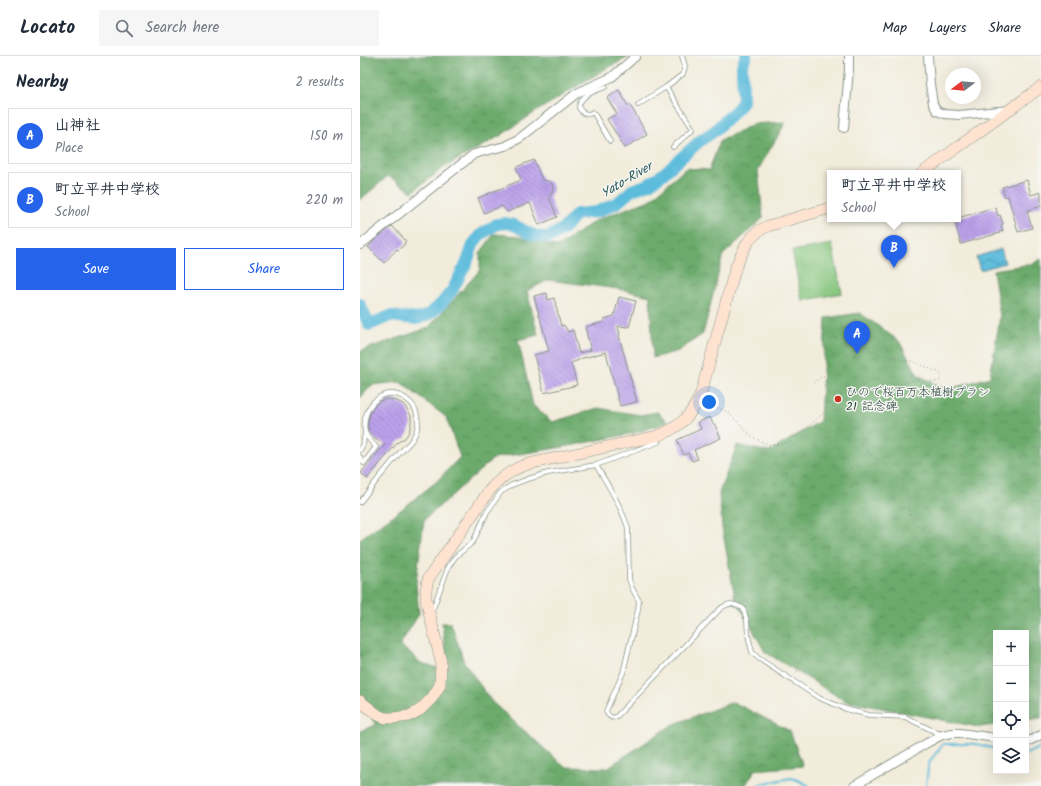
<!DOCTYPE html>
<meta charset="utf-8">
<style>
:root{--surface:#fff;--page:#f6f6f7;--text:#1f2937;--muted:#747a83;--line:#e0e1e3;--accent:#2563eb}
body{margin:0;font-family:Kalam,"Klee One",sans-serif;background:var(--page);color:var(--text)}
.controls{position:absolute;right:12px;bottom:12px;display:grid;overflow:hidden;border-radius:0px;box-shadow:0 4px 16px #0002}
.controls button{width:36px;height:36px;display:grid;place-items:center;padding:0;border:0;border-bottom:1px solid var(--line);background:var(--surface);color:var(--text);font:20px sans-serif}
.compass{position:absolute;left:585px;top:12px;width:36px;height:36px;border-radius:50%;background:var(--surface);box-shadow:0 4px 16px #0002;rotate:254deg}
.you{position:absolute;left:349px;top:346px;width:14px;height:14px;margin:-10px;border:3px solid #fff;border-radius:50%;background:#1a73e8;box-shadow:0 0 0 6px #1a73e833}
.badge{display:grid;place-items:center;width:26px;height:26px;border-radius:50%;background:var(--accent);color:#fff;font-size:13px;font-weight:700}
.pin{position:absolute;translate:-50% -33px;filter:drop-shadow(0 1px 2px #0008)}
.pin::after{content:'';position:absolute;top:21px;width:14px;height:12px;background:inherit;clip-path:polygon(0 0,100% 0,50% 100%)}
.popup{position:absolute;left:467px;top:114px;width:134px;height:52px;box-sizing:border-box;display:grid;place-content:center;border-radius:0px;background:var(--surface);filter:drop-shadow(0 1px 3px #0005);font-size:13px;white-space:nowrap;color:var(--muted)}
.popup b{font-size:15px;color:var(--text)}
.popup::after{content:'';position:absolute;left:50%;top:100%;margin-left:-8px;border:8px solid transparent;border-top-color:var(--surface)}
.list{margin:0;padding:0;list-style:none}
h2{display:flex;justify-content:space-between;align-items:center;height:52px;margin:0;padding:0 16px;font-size:17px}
h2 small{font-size:13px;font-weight:400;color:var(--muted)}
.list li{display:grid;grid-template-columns:26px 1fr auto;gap:12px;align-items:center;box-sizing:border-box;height:56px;margin:0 8px 8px;padding:0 8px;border:1px solid var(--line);border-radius:0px}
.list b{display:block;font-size:15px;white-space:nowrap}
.list p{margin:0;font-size:13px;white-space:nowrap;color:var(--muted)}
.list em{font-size:13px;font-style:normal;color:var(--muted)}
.actions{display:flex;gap:8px;padding:12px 16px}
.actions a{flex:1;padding:9px 0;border:1px solid var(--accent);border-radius:0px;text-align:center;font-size:14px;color:var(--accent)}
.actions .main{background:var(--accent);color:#fff}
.icon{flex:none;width:22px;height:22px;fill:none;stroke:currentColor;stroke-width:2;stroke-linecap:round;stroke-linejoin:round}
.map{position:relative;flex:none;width:681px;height:730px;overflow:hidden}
header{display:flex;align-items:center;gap:24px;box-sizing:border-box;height:56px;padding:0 20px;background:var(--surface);border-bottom:1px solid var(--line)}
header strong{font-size:19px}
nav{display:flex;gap:22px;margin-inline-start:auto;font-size:14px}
.search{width:280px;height:36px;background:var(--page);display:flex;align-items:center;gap:10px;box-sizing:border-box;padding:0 14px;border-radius:0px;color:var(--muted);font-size:15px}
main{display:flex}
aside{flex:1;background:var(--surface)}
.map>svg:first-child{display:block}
</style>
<header>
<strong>Locato</strong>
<div class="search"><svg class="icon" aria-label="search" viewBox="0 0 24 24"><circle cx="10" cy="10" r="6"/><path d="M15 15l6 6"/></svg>Search here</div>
<nav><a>Map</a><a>Layers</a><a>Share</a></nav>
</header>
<main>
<aside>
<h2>Nearby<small>2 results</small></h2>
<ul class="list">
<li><span class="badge">A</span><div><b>山神社</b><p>Place</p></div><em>150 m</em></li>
<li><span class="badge">B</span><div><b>町立平井中学校</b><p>School</p></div><em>220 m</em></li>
</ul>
<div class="actions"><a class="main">Save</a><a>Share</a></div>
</aside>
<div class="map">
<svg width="681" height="730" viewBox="0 0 681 730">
<defs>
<pattern id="forest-crowns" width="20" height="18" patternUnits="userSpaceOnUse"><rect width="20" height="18" fill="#6caa6c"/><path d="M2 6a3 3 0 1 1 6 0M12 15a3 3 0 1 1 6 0" fill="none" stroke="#588c5a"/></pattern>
<pattern id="water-waves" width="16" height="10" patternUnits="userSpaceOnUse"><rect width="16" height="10" fill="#5dbcdc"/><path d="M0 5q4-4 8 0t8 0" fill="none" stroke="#4c9ab3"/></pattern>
<pattern id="building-back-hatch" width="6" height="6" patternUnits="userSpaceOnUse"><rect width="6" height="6" fill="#bba1eb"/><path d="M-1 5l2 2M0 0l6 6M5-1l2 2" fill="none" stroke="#9784bf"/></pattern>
</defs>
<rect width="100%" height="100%" fill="#f6f6f2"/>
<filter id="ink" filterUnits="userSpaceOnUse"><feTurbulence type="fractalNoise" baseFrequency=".025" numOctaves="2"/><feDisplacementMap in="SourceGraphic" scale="8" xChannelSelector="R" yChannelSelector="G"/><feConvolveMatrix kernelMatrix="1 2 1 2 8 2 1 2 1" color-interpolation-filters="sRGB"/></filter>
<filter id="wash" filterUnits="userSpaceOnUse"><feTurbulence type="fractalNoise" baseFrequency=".012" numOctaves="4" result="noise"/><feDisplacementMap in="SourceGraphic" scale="16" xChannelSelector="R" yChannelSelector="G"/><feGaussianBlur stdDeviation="0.9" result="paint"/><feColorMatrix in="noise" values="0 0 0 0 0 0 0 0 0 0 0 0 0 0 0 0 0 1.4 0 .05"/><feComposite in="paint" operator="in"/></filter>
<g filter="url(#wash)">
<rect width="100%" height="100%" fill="#f2ecdb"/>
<path fill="url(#forest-crowns)" stroke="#467450" d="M0 0H271L247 12 177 55 140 80 83 112 52 136 28 120 0 144Z
M426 66 398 114 403 162 363 199 343 278 318 295 293 302 290 240 259 233 188 224 167 235 178 279 158 284 173 349 192 366 238 352 280 359 298 356 308 366 275 377 204 391 134 402 64 464 56 527 59 558 40 589 61 607 87 615 82 567H91L104 606 132 646 205 711 247 712 312 669 373 646 430 675 443 710 395 714 386 729 384 730H0V675L16 669 0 644V483L42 453 76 426 100 401 86 361 40 326 12 329 0 342V296L3 294 68 272 120 214V197L134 178 158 180 198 191 236 164 290 144 326 112 349 114 360 85 393 68Z
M681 203V662L666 664V577H636V669L618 671 485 645 405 596 375 542 362 472 359 437 377 389 409 396 460 365 466 262 500 257 539 285 558 319 586 334 630 321 640 260 633 214 672 208Z"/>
<path fill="#85c57d" stroke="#528158" d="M472 188 482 237 442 245 432 195Z"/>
<path fill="url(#water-waves)" stroke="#3e7c88" d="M641 193 645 207 620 214 616 201Z"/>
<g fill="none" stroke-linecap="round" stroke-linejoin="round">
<path stroke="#5dbcdc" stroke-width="2" d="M666 698 681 691
M397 730 400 728 431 722 438 724 449 730
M566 730 568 712 570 705 583 688H616L636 693"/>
<path stroke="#5dbcdc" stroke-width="12" d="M0 248 9 269 30 260 57 263 70 258 82 247 93 233 107 206 113 189 119 180 137 168 146 167 154 169 171 178 181 181H189L204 172 217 158 237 156 257 147 272 134 289 128 303 118 341 84 353 76 378 52 383 45 382 10 386 0"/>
</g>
<g id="blocks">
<path fill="url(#building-back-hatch)" d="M259 34 268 50 270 49 287 78 265 92 247 63 257 58 247 42Z
M174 104 182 124 188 125 192 128 193 134 192 136 189 141 197 161 179 169 170 147 147 156 142 150 124 157 118 142 161 124 156 111Z
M667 124 671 139 681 136V150L667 155 672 172 658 176 648 140 645 141 642 131Z
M632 152 633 153 636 152 638 160 640 159 643 168 641 169 643 175 639 176 640 177 601 188 594 163H598V162Z
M32 170 46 185 44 187 45 188 38 194 37 193 24 207 8 191 16 183Z
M187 237 188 244 194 242 201 270 204 269 208 276 213 274 219 297 231 294 225 271 244 266V263L254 260 259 241 276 245 269 271 258 270 260 279 259 280 277 346 260 350 246 296 219 303V304L211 307 217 329 184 337 174 299 189 295 174 240Z
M30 343 37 345 43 348 47 353 51 360V368L49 376 45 382 38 386 33 392 7 423 1 417 25 388 16 384 11 379 8 374V366L10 358 14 351 19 346 23 344Z
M350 361 353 368 354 367 361 382 334 394 338 403 332 405 328 397 324 399 317 384 341 373 338 366Z"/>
</g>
</g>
<g filter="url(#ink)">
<use href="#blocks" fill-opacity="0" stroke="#889488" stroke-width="1"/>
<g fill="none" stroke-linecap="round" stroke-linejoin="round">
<defs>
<path id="lane" d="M245 31C235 35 219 39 219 52L223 57 229 58 233 56 250 85
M278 49 306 31
M313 91 333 73 306 31 323 18 325 10 322 0
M0 394 3 388 5 377
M0 401 1 404 4 407 16 391C12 387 7 382 5 376 0 348 28 325 50 346 56 351 58 361 58 369 57 374 54 381 51 385 47 390 42 394 38 399 25 414 12 430 0 446
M236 409C248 429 261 450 268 472L269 523 272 532 279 545 278 554 263 617 246 655C248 660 252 664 257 660L360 553C370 545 373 548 383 552L387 565 388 579 392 596 398 602 459 642 486 653 509 659 545 661 582 679
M72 555 88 512 95 501 113 486 127 456 141 436 152 429 168 423 188 417 236 409 298 386"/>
<path id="street" d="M568 0 570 28 573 48 577 55 585 58 599 59 649 54
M484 72 489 13V0
M0 189 114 98 145 90 160 82 217 37 252 21 276 0
M666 686 669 685 681 679
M494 730 567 687 582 679 592 677H600L636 682"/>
<path id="secondary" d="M562 117 681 31
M0 645 18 659 25 662H34L49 660 60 654 72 642 80 629 81 606 66 543V534L68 523 129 435C140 422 152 413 168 408L297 380C320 372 332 359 341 337L376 210 386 189 392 181 400 174 408 170 470 152"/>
</defs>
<use href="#lane" stroke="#889488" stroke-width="5.5"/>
<use href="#street" stroke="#889488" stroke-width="10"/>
<use href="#secondary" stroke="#889488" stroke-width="12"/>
<path stroke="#889488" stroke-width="1" stroke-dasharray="1 3" stroke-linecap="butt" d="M526 326C513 336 484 356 490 375 491 380 495 384 499 388L543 425C545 427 546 429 547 430 548 433 547 436 547 439 548 446 548 454 550 460 558 477 576 475 586 488 593 497 589 507 591 518 593 530 606 537 608 550 609 554 608 560 608 565
M346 348C351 350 356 351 361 353 379 361 387 384 409 388 433 393 448 368 465 356 471 351 479 347 485 343 493 338 500 331 507 327 520 320 527 329 539 329 544 328 549 325 554 324 562 324 575 328 581 324 582 320 581 318 578 316L554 306 514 297 502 292H497L493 293 473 313 451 328
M436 619 447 581"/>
<use href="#lane" stroke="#fff" stroke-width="4"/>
<use href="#street" stroke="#fff" stroke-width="8"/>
<use href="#secondary" stroke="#fee3d1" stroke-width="11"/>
</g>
</g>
<circle fill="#c8321e" stroke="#f6f6f2" stroke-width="1.5" cx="478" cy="343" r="4"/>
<g text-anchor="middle" stroke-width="3" stroke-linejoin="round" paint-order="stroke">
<g font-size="12" fill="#1f3d34" stroke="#f6f6f2" text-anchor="start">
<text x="486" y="340">ひので桜百万本植樹プラン<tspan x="486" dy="14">21 記念碑</tspan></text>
</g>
<g font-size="13" font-style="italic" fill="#2e5d5e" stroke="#f6f6f2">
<text transform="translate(266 123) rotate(-31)" y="5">Yato-River</text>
</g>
</g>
</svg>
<div class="controls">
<button>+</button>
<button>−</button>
<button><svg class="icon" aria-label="locate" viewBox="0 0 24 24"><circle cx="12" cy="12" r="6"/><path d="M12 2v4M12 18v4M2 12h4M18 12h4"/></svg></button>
<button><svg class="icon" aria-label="layers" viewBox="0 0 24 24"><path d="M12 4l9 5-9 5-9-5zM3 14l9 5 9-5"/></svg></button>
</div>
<svg class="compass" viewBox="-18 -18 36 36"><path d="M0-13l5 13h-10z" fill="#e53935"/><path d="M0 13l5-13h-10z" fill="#747a83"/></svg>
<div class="you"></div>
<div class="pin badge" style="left:497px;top:298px">A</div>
<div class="pin badge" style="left:534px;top:212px">B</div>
<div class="popup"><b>町立平井中学校</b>School</div>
</div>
</main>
